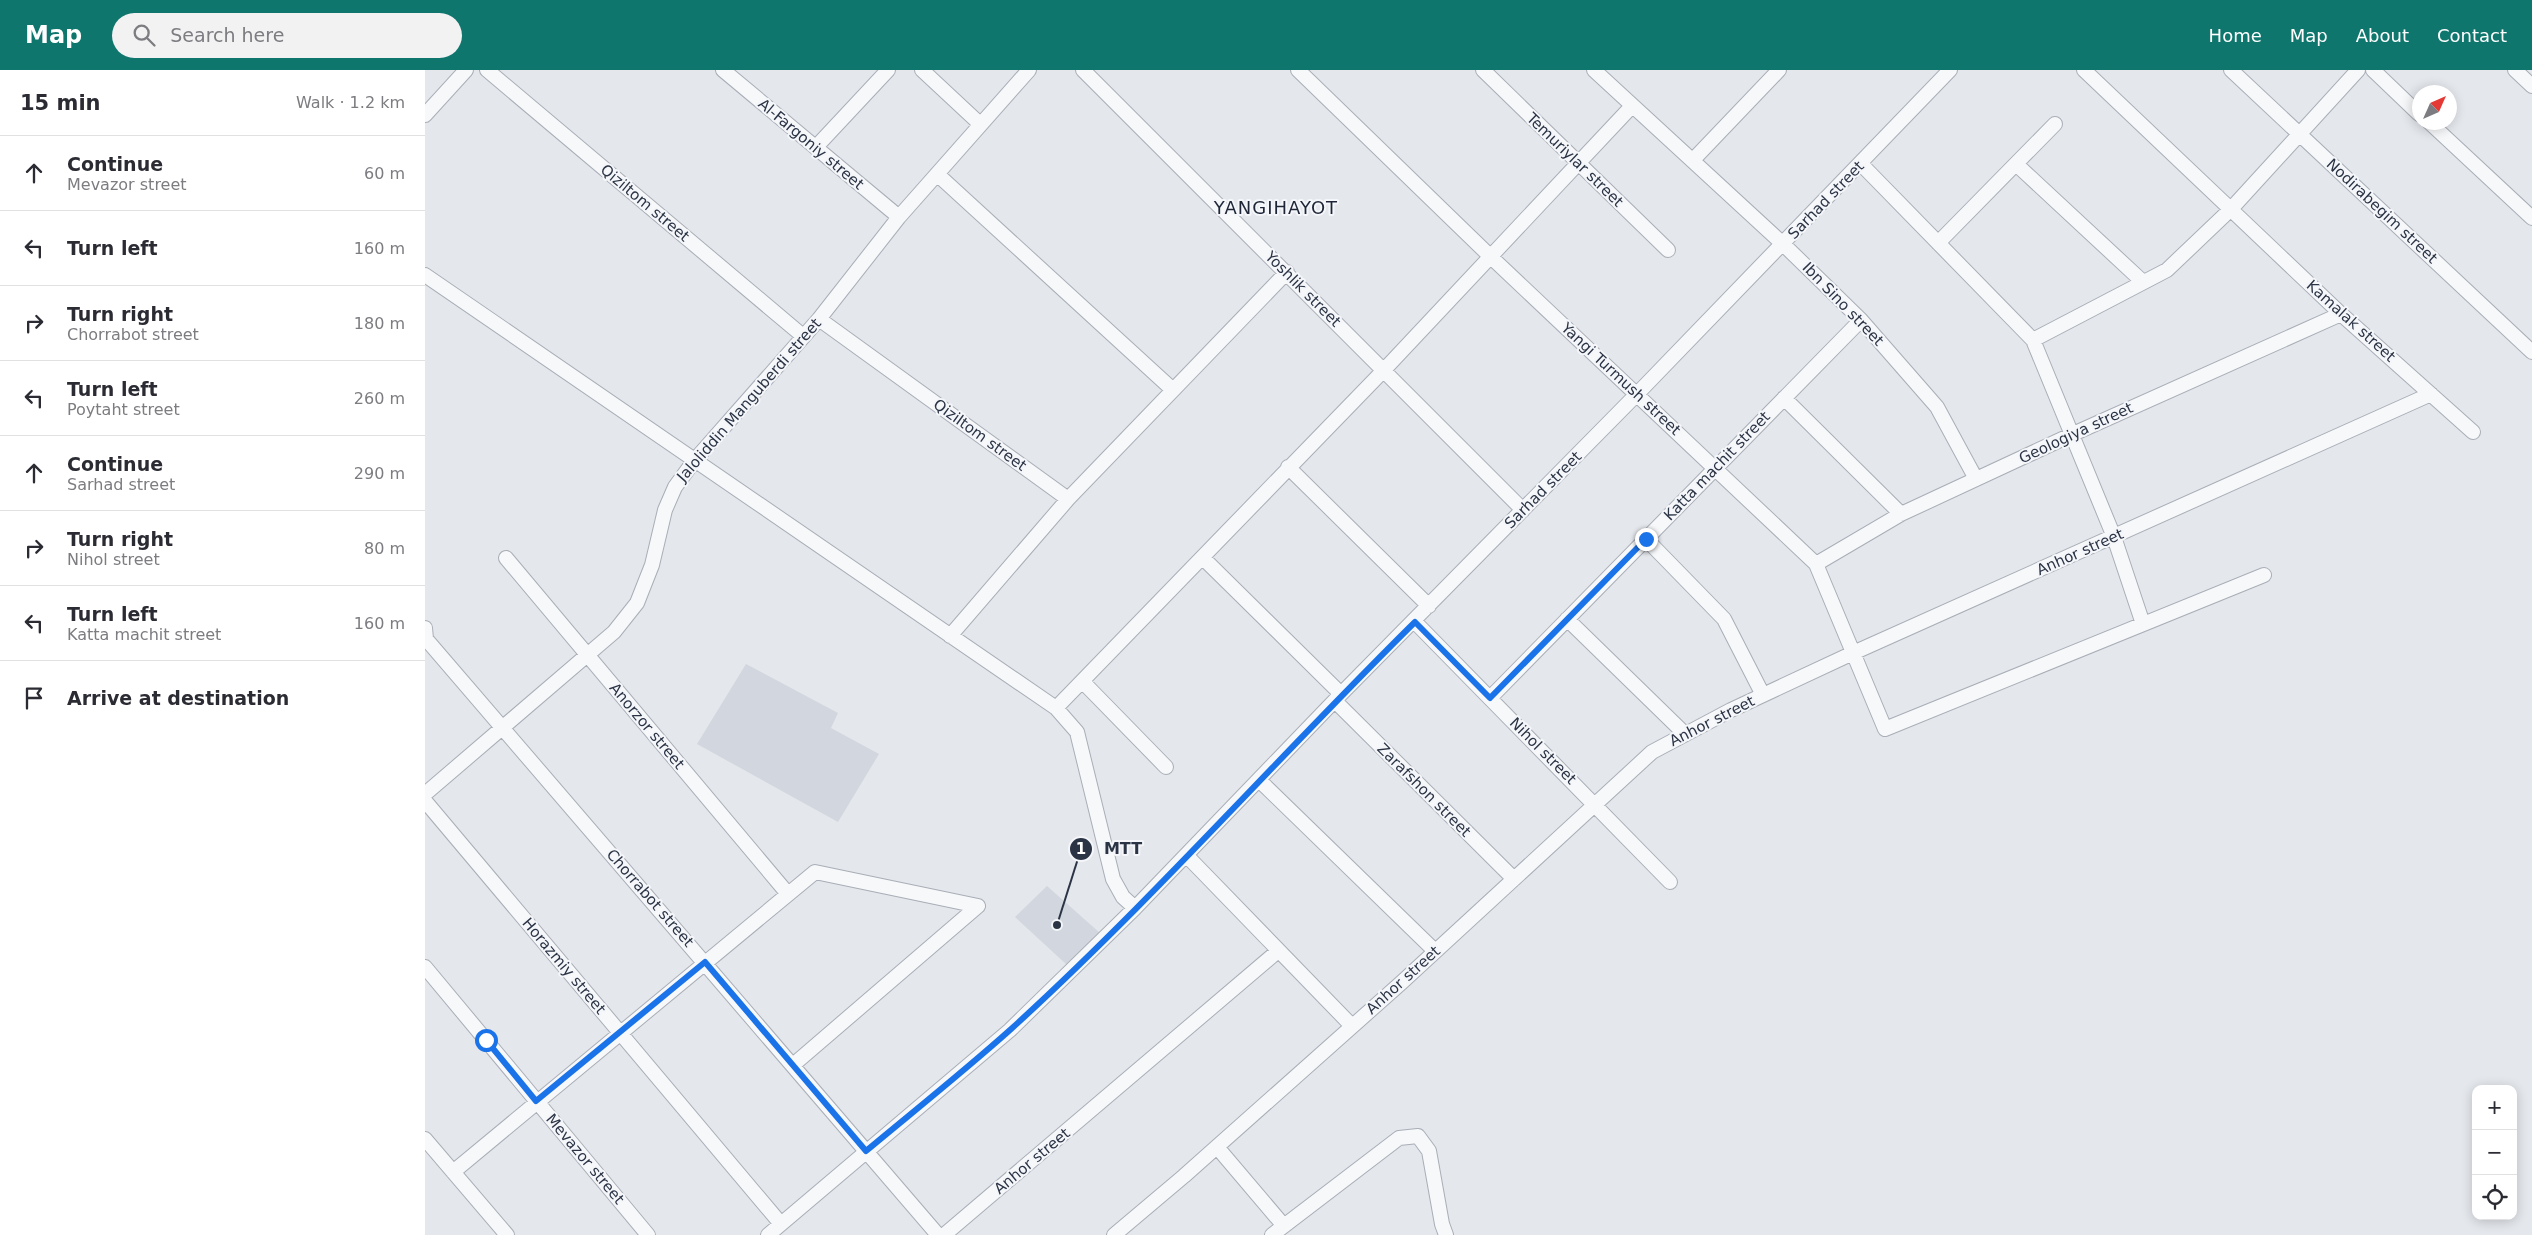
<!DOCTYPE html>
<meta charset="utf-8">
<style>
:root{--surface:#fff;--page:#f2f2f3;--text:#2b2b33;--muted:#7c7c81;--line:#e1e1e2;--accent:#0f766e}
body{margin:0;font-family:"DejaVu Sans",sans-serif;background:var(--page);color:var(--text)}
.controls{position:absolute;right:15px;bottom:15px;display:grid;overflow:hidden;border-radius:10px;box-shadow:0 2px 12px #0003}
.controls button{width:45px;height:45px;display:grid;place-items:center;padding:0;border:0;border-bottom:1px solid var(--line);background:var(--surface);color:var(--text);font:25px sans-serif}
.compass{position:absolute;left:1987px;top:15px;width:45px;height:45px;border-radius:50%;background:var(--surface);box-shadow:0 2px 12px #0003;rotate:45deg}
.stop{position:absolute;width:15px;height:15px;margin:-11px;border:4px solid #1a73e8;border-radius:50%;background:#fff}
.stop.end{background:#1a73e8;border-color:#fff;box-shadow:0 1px 5px #0008}
.list{margin:0;padding:0;list-style:none}
h2{display:flex;justify-content:space-between;align-items:center;height:65px;margin:0;padding:0 20px;font-size:21px}
h2 small{font-size:16px;font-weight:400;color:var(--muted)}
.list li{display:grid;grid-template-columns:32px 1fr auto;gap:15px;align-items:center;box-sizing:border-box;height:75px;padding:0 20px;border-top:1px solid var(--line)}
.list b{display:block;font-size:19px;white-space:nowrap}
.list p{margin:0;font-size:16px;white-space:nowrap;color:var(--muted)}
.list em{font-size:16px;font-style:normal;color:var(--muted)}
.icon{flex:none;width:28px;height:28px;fill:none;stroke:currentColor;stroke-width:2;stroke-linecap:round;stroke-linejoin:round}
.map{position:relative;flex:none;width:2107px;height:1165px;overflow:hidden}
header{display:flex;align-items:center;gap:30px;box-sizing:border-box;height:70px;padding:0 25px;background:var(--accent);color:#fff}
header strong{font-size:24px}
nav{display:flex;gap:28px;margin-inline-start:auto;font-size:18px}
.search{width:350px;height:45px;background:var(--page);display:flex;align-items:center;gap:12px;box-sizing:border-box;padding:0 18px;border-radius:28px;color:var(--muted);font-size:19px}
main{display:flex}
aside{flex:1;background:var(--surface)}
.map>svg:first-child{display:block}
</style>
<header>
<strong>Map</strong>
<div class="search"><svg class="icon" aria-label="search" viewBox="0 0 24 24"><circle cx="10" cy="10" r="6"/><path d="M15 15l6 6"/></svg>Search here</div>
<nav><a>Home</a><a>Map</a><a>About</a><a>Contact</a></nav>
</header>
<main>
<aside>
<h2>15 min<small>Walk · 1.2 km</small></h2>
<ul class="list">
<li><svg class="icon" aria-label="ahead" viewBox="0 0 24 24"><path d="M12 20V5M6 11l6-6 6 6"/></svg><div><b>Continue</b><p>Mevazor street</p></div><em>60 m</em></li>
<li><svg class="icon" aria-label="left" viewBox="0 0 24 24"><path d="M17 20v-9H6M10 6l-5 5 5 5"/></svg><div><b>Turn left</b></div><em>160 m</em></li>
<li><svg class="icon" aria-label="right" viewBox="0 0 24 24"><path d="M7 20v-9h11M14 6l5 5-5 5"/></svg><div><b>Turn right</b><p>Chorrabot street</p></div><em>180 m</em></li>
<li><svg class="icon" aria-label="left" viewBox="0 0 24 24"><path d="M17 20v-9H6M10 6l-5 5 5 5"/></svg><div><b>Turn left</b><p>Poytaht street</p></div><em>260 m</em></li>
<li><svg class="icon" aria-label="ahead" viewBox="0 0 24 24"><path d="M12 20V5M6 11l6-6 6 6"/></svg><div><b>Continue</b><p>Sarhad street</p></div><em>290 m</em></li>
<li><svg class="icon" aria-label="right" viewBox="0 0 24 24"><path d="M7 20v-9h11M14 6l5 5-5 5"/></svg><div><b>Turn right</b><p>Nihol street</p></div><em>80 m</em></li>
<li><svg class="icon" aria-label="left" viewBox="0 0 24 24"><path d="M17 20v-9H6M10 6l-5 5 5 5"/></svg><div><b>Turn left</b><p>Katta machit street</p></div><em>160 m</em></li>
<li><svg class="icon" aria-label="arrive" viewBox="0 0 24 24"><path d="M6 21V4h12l-3 4 3 4H6"/></svg><div><b>Arrive at destination</b></div></li>
</ul>
</aside>
<div class="map">
<svg width="2107" height="1165" viewBox="0 0 2107 1165">
<rect width="100%" height="100%" fill="#e4e7ec"/>
<path fill="#d2d6de" d="M321 594 413 643 406 658 454 684 413 752 272 674Z
M622 816 675 863 642 895 590 847Z"/>
<g fill="none" stroke-linecap="round" stroke-linejoin="round">
<defs>
<path id="minor" d="M62 0 378 266
M298 0 474 147
M497 0 555 54
M658 0 1098 440
M873 0 1066 187 1391 494 1460 659 1839 505
M1058 0 1243 180
M1169 0 1358 174 1436 250 1512 337 1551 409
M1659 0 1916 244 2048 362
M1806 0 2107 282
M1948 0 1994 44
M2090 0 2107 16
M0 45 41 0
M2004 52 2107 148
M391 77 463 0
M1268 90 1354 0
M1436 94 1608 270 1689 467 1718 554
M1591 94 1718 212
M512 104 748 320
M1513 173 1630 54
M0 205 631 638 652 662 688 809 698 827 710 838
M394 249 643 429
M1608 270 1742 200 1806 139 1933 0
M1359 328 1476 444
M863 397 1004 536
M1221 469 1299 549 1338 625
M81 488 363 824
M778 488 916 624
M1391 494 1476 444 1648 364 1916 244
M1142 549 1260 664
M990 552 1245 812
M0 558 1 569 513 1165
M525 566 643 429 862 202
M658 612 741 697
M1065 628 1436 250
M910 631 1089 809
M631 638 958 301 1207 36
M834 710 1010 881
M0 724 189 562 212 533 227 495 240 440 250 417 269 391 394 249 474 147 604 0
M0 731 356 1154
M762 786 927 956
M0 897 223 1165
M368 995 553 836
M0 1069 82 1165
M792 1077 859 1156
M28 1102 390 802 553 836
M343 1165 585 960 710 838 916 624 1212 324 1525 0
M519 1165 853 881
M689 1165 759 1106 976 913 1227 682 1306 640 1428 583 2006 324
M847 1165 974 1068 993 1066 1004 1081 1017 1154 1021 1165"/>
</defs>
<use href="#minor" stroke="#a9aeb7" stroke-width="16"/>
<use href="#minor" stroke="#f7f8fa" stroke-width="14"/>
</g>
<g fill="none" stroke-linecap="round" stroke-linejoin="round">
<path stroke="#1a73e8" stroke-width="6" d="M61 970 111 1031 280 892 441 1081C489 1041 538 1002 585 960 727 831 854 686 990 552L1065 628 1221 469"/>
</g>
<g text-anchor="middle" stroke-width="4" stroke-linejoin="round" paint-order="stroke">
<g font-size="15" fill="#2b3445" stroke="#f4f6f9">
<text transform="translate(386 74) rotate(40)" y="5">Al-Fargoniy street</text>
<text transform="translate(1150 90) rotate(44)" y="5">Temuriylar street</text>
<text transform="translate(1401 130) rotate(-46)" y="5">Sarhad street</text>
<text transform="translate(220 133) rotate(40)" y="5">Qiziltom street</text>
<text transform="translate(1957 141) rotate(43)" y="5">Nodirabegim street</text>
<text transform="translate(878 219) rotate(45)" y="5">Yoshlik street</text>
<text transform="translate(1418 234) rotate(46)" y="5">Ibn Sino street</text>
<text transform="translate(1926 251) rotate(42)" y="5">Kamalak street</text>
<text transform="translate(1196 309) rotate(43)" y="5">Yangi Turmush street</text>
<text transform="translate(324 330) rotate(-49)" y="5">Jaloliddin Manguberdi street</text>
<text transform="translate(1651 363) rotate(-25)" y="5">Geologiya street</text>
<text transform="translate(555 365) rotate(36)" y="5">Qiziltom street</text>
<text transform="translate(1292 396) rotate(-46)" y="5">Katta machit street</text>
<text transform="translate(1118 420) rotate(-45)" y="5">Sarhad street</text>
<text transform="translate(1655 482) rotate(-24)" y="5">Anhor street</text>
<text transform="translate(1287 651) rotate(-27)" y="5">Anhor street</text>
<text transform="translate(222 656) rotate(50)" y="5">Anorzor street</text>
<text transform="translate(1118 681) rotate(45)" y="5">Nihol street</text>
<text transform="translate(999 720) rotate(45)" y="5">Zarafshon street</text>
<text transform="translate(225 828) rotate(49)" y="5">Chorrabot street</text>
<text transform="translate(139 896) rotate(50)" y="5">Horazmiy street</text>
<text transform="translate(978 910) rotate(-42)" y="5">Anhor street</text>
<text transform="translate(160 1089) rotate(50)" y="5">Mevazor street</text>
<text transform="translate(607 1091) rotate(-40)" y="5">Anhor street</text>
</g>
<g font-size="18" letter-spacing="1" fill="#1d2536" stroke="#f4f6f9">
<text x="851" y="144">YANGIHAYOT</text>
</g>
</g>
<path fill="none" stroke="#2b3445" stroke-width="2" d="M632 855L656 779"/>
<g fill="#2b3445" stroke="#f4f6f9" stroke-width="2">
<circle cx="632" cy="855" r="5"/>
<circle cx="656" cy="779" r="12"/>
</g>
<g font-size="15" text-anchor="middle" font-weight="bold" fill="#fff">
<text x="656" y="784">1</text>
</g>
<g font-size="16" text-anchor="middle" font-weight="bold" fill="#2b3445" stroke="#f4f6f9" stroke-width="4" stroke-linejoin="round" paint-order="stroke">
<text x="698" y="784">MTT</text>
</g>
</svg>
<div class="controls">
<button>+</button>
<button>−</button>
<button><svg class="icon" aria-label="locate" viewBox="0 0 24 24"><circle cx="12" cy="12" r="6"/><path d="M12 2v4M12 18v4M2 12h4M18 12h4"/></svg></button>
</div>
<svg class="compass" viewBox="-18 -18 36 36"><path d="M0-13l5 13h-10z" fill="#e53935"/><path d="M0 13l5-13h-10z" fill="#7c7c81"/></svg>
<div class="stop" style="left:61px;top:970px"></div>
<div class="stop end" style="left:1221px;top:469px"></div>
</div>
</main>
